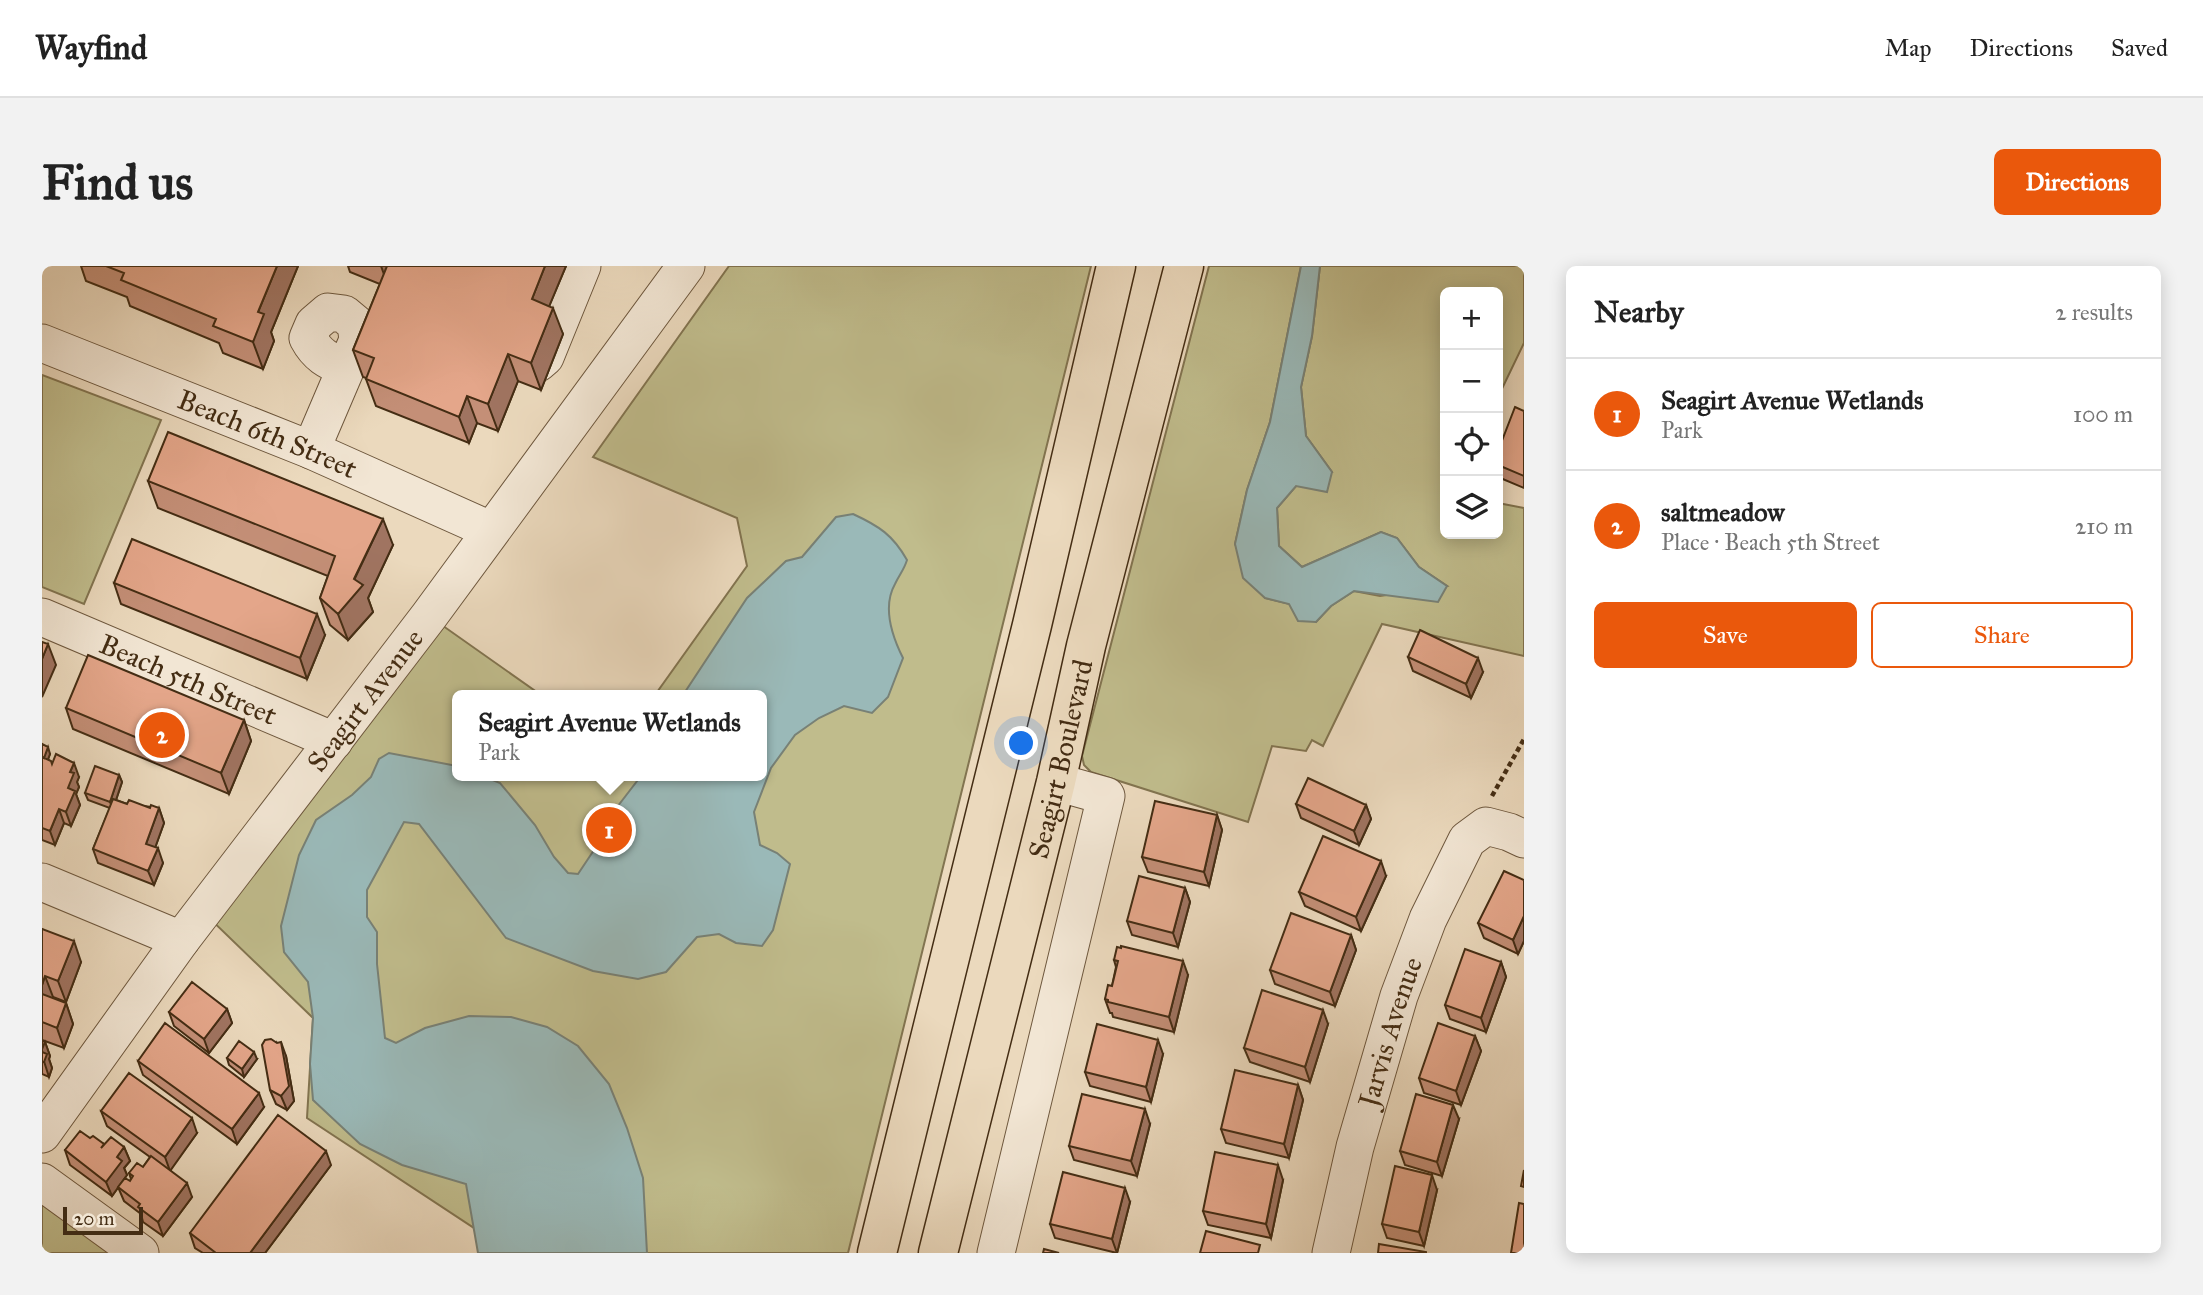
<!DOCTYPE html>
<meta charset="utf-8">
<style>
:root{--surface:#fff;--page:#f2f2f2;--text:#222;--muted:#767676;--line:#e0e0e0;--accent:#ea580c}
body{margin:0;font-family:"IM FELL Great Primer",serif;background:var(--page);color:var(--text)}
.controls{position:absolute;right:21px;top:21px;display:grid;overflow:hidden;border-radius:10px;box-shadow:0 4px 18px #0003}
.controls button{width:63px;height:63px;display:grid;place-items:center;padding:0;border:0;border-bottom:2px solid var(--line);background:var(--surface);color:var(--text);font:35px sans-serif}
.scale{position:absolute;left:21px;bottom:18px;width:80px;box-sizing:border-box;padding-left:7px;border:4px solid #442d14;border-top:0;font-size:19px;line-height:24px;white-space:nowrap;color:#442d14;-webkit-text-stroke:5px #f2e6d4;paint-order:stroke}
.you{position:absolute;left:980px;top:478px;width:24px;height:24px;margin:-18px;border:5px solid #fff;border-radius:50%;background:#1a73e8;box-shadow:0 0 0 10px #1a73e833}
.badge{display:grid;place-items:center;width:46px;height:46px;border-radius:50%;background:var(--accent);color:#fff;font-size:23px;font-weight:700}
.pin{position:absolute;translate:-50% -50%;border:4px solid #fff;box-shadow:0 2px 7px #0006}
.popup{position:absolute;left:410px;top:424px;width:315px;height:91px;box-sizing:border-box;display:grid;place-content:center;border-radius:10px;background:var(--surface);filter:drop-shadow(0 2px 5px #0005);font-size:23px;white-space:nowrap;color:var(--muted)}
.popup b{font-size:26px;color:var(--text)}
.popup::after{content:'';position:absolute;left:50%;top:100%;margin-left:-14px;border:14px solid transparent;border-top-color:var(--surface)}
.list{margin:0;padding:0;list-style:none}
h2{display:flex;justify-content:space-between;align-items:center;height:91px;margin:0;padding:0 28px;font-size:30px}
h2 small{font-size:23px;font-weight:400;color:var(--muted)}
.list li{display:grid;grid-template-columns:46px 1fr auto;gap:21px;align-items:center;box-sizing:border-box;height:112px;padding:0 28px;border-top:2px solid var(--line)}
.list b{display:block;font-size:26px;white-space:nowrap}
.list p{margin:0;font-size:23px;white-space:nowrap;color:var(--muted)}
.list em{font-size:23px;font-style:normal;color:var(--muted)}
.actions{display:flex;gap:14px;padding:21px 28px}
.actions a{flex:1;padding:16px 0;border:2px solid var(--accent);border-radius:10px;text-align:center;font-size:24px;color:var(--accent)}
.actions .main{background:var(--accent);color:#fff}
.icon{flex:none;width:38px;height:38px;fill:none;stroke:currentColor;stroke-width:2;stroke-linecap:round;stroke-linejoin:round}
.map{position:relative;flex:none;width:1482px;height:987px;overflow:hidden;border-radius:10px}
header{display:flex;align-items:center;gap:42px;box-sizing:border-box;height:98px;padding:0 35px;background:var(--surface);border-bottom:2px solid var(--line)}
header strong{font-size:33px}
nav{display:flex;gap:38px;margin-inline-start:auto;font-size:24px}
.intro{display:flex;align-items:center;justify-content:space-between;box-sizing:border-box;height:168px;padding:0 42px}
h1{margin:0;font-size:49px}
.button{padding:18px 32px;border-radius:10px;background:var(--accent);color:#fff;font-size:24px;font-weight:700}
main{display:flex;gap:42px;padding:0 42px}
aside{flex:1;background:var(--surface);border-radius:10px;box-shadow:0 4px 18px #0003}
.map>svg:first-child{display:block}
</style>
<header>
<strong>Wayfind</strong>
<nav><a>Map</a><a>Directions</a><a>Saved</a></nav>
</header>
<div class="intro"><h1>Find us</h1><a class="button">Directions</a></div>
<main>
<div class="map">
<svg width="1482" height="987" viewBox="0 0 1482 987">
<rect width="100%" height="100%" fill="#ebd9bd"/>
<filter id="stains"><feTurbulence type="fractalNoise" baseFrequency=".00286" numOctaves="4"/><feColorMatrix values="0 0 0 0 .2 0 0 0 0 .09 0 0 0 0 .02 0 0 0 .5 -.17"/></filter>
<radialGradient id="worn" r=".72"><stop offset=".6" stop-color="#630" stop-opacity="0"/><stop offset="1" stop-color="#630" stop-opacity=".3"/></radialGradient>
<path fill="#c0bc8c" stroke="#827450" stroke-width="2" d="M687 0H1049L806 987H470L265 852 271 752 161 646 387 350 499 429H415V510H719V429H613L705 300 695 252 551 191Z
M1167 0H1259L1228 156 1205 224 1193 278 1223 332 1248 338 1274 356 1289 340 1312 325 1338 330 1405 320 1377 301 1355 272 1339 266 1260 301 1237 280 1235 242 1254 220 1290 206 1264 170 1259 121 1270 70 1278 0H1482V77L1456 131V26H1403V268H1456V237L1482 242V390L1340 358 1281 480 1270 474 1264 485 1230 480 1206 556 1049 506 1042 499 1040 490Z
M0 109 119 154 42 338 0 321Z
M0 936 70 987H0Z"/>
<path fill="#9ab9b8" stroke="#788176" stroke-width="2" d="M1259 0H1278L1270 70 1259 121 1264 170 1290 206 1285 226 1254 220 1235 242 1237 280 1260 301 1339 266 1355 272 1377 301 1405 320 1396 336 1312 325 1289 340 1274 356 1256 355 1247 338 1223 332 1201 312 1193 278 1205 224 1228 156Z
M811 248C837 260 851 269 865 294 862 304 857 309 853 318 840 341 850 370 861 392L846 431 830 447 802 440 777 452 753 469 729 502 712 546 718 579 735 587 748 598 731 664 720 680 694 677 677 668 655 671 624 706 596 713 551 705 464 672 377 558 362 556 325 624V651L335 666V698L343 772 354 777 383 762 427 750 469 751 505 761 536 780 567 818 585 862 601 912 605 987H436L424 918 360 899 318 878 271 834 268 798 271 752 266 716 242 686 239 660 257 589 274 554 310 529 329 511 337 493 347 487 415 500V510H441L458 517 493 559 512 591 526 607 536 608 552 584 569 549 599 510H719V429H641L705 332 744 295 760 291 794 251Z"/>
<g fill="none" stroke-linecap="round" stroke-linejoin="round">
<defs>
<g id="minor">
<path id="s1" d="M0 77 269 184 448 264"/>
<path d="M493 98 496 97 503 91 540 0"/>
<path d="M269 184 316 74 314 58 302 48 286 46 272 58 266 72C275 89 286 95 304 102"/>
<path id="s2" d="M0 351 292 475"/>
<path d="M0 616 139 674"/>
<path id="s3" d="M0 868 139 674 387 350 644 0"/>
<path d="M0 916 98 987"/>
<path d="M954 987 1064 530 1014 516"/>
<path id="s4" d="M1289 987 1313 881 1357 730 1386 653 1425 574 1444 560 1467 566 1482 573"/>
</g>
<g id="major">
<path d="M835 987 990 359 1074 0"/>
<path id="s5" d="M896 987 1014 516 1044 380 1142 0"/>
</g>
</defs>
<use href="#minor" stroke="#6e583e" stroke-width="39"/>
<use href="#major" stroke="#442d14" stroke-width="41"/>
<path stroke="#442d14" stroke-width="4.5" stroke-dasharray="5 3.5" stroke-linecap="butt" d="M1450 530 1482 473"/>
<use href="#minor" stroke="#f2e6d4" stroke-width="37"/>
<use href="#major" stroke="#ebd9bd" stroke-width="38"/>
</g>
<path fill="#c48f77" stroke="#442d14" stroke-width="2" d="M39 0H256L229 66 232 75 221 103 181 87 177 77 88 40 85 31 44 15Z
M306 0H524L507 40 521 68 499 124 476 115 456 165 435 157 427 177 334 140 324 113V112L321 111 311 84 338 18 308 6Z
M1482 145V222L1456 211V185Z
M106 215 351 279 326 332 331 346 306 374 288 359 278 332 286 310 116 242Z
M72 317 283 369 265 413 79 338Z
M1366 391 1441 406 1429 432 1371 405Z
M24 442 202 454 209 475 187 528 31 463Z
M0 478 8 488 6 493 10 498 37 511 35 516 37 521 34 528 38 539 29 560 22 557 13 579 0 574Z
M77 509 80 516 74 534 85 538 117 542 122 557 113 582 121 597 112 619 56 597 51 583 68 542 46 534 43 527Z
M1254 538 1324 539 1329 553 1317 579 1259 552Z
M1175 549 1180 564 1167 620 1106 606 1100 591Z
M1344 610 1319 665 1263 640 1257 626Z
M1482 614V675L1476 688 1442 672 1436 657Z
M1143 622 1148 636 1136 681 1090 669 1085 655Z
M0 663 39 696 24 736 11 731 10 732 24 737 31 758 22 782 0 774Z
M1309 669 1314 684 1293 740 1233 718 1228 704Z
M1072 694 1146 709 1132 766 1071 751 1070 747H1068L1063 733 1070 720 1074 701Z
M1459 696 1464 711 1444 766 1408 753 1403 739Z
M185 743 190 757 167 787 132 760 127 746Z
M1286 758 1268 816 1208 796 1202 782Z
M1433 770 1439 785 1419 839 1382 827 1377 812Z
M0 774 3 776 8 790 7 793 10 802 7 811 0 808Z
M235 777 244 790 252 835 245 844 234 838 228 824Z
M1121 788 1109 836 1048 820 1043 806Z
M185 792 215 793 202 811 187 799Z
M96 795 222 841 195 878 101 809Z
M1256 819 1261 834 1247 892 1184 877 1179 863Z
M59 845 155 867 128 904 150 931 121 970 101 956 99 948 82 935 76 921 88 915 89 913 87 907 101 901 108 891 65 860Z
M1417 853 1400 910 1363 899 1358 885Z
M1108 858 1095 910 1032 894 1027 880Z
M48 872 62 878 82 881 88 895 82 902 85 909 70 930 28 899 23 884Z
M289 899 223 987H161L153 982 148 967Z
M1241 914 1229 972 1166 959 1161 945Z
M1395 924 1382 980 1345 972 1340 958Z
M1088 936 1075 987 1013 972 1008 958Z"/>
<path fill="#a07461" stroke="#442d14" stroke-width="2" d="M235 0H256L229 66 232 75 221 103 211 76 216 46Z
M339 0H355L347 22Z
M503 0H524L499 60 490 33Z
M511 42 521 68 499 124 489 97Z
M466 88 476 115 456 165 446 138Z
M425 130 435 157 427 177 417 151Z
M341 253 351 279 326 332 331 346 306 374 296 348Z
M275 348 283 369 265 413 258 392Z
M6 378 14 399 0 431V393Z
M1436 392 1441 406 1429 432 1424 418Z
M202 454 209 475 187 528 179 507Z
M6 481 8 488 0 510V496Z
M32 497 37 511 35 516 37 521 34 528 38 539 29 560 24 546 26 522 28 506Z
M77 509 80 516 71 543 68 536Z
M1324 539 1329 553 1317 579 1312 565Z
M117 542 122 557 109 593 104 578Z
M17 543 22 557 13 579 8 565Z
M1175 549 1180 564 1167 620 1162 606Z
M116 582 121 597 112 619 106 605Z
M1339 595 1344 610 1319 665 1314 651Z
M1143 622 1148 636 1136 681 1131 667Z
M1482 650V675L1476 688 1471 674Z
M1309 669 1314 684 1293 740 1288 726Z
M32 675 39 696 24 736 16 715Z
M1141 695 1146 709 1132 766 1127 751Z
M1459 696 1464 711 1444 766 1439 752Z
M3 710 11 731 4 748 0 735V719Z
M24 737 31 758 22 782 15 762Z
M185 743 190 757 167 787 162 773Z
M1281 744 1286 758 1268 816 1263 801Z
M1433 770 1439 785 1419 839 1414 825Z
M1116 774 1121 788 1109 836 1104 821Z
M3 776 8 790 7 793 10 802 7 811 0 789V783Z
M239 776 244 790 252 835 245 844 239 830Z
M212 786 215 793 202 811 200 803Z
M1256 819 1261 834 1247 892 1242 878Z
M217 827 222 841 195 878 190 863Z
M1411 839 1417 853 1400 910 1395 896Z
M1103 843 1108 858 1095 910 1089 895Z
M150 852 155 867 128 905 123 891Z
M82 881 88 895 82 902 85 909 70 930 64 916 75 891Z
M284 885 289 899 223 987H208Z
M1236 899 1241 914 1229 972 1224 958Z
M1390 909 1395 924 1382 980 1377 966Z
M145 917 150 931 121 970 116 956Z
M1083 922 1088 936 1075 987 1070 973Z"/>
<path fill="#e4a68a" stroke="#442d14" stroke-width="2" d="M64 0H235L216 46 222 48 211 76 171 60 174 53 79 14 82 7Z
M345 0H503L490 33 511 42 489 97 466 88 446 138 425 130 417 151 324 113 332 92 311 84Z
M1473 141 1482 145V210L1456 199V185Z
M126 166 341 253 312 313 321 319 296 348 278 332 293 290 106 215Z
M90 273 275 348 258 392 72 317Z
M1378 364 1436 392 1424 418 1366 391Z
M0 376 6 378 0 393Z
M46 389 202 454 179 507 24 442Z
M0 478 6 481 2 492 0 491Z
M14 488 32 497 28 506 32 507 26 522 33 525 24 546 17 543 8 565 0 562V491L9 495 10 498Z
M53 500 77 509 68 536 43 527Z
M1266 512 1324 539 1312 565 1254 538Z
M71 533 85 538 87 534 108 542 109 539 117 542 104 578 116 582 106 605 51 583Z
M1113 535 1175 549 1162 606 1100 591Z
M1281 570 1339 595 1314 651 1257 626Z
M1462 605 1482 614V650L1471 674 1436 657Z
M1097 610 1143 622 1131 667 1085 655Z
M1249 647 1309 669 1288 726 1228 704Z
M0 663 32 675 16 715 3 710 0 719Z
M1079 680 1141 695 1127 751 1066 736V734L1063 733 1066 719 1070 720 1076 695 1072 694 1075 681 1079 682Z
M1423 683 1459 696 1439 752 1403 739Z
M150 716 185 743 162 773 127 746Z
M1220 724 1281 744 1263 801 1202 782Z
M0 728 24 737 15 762 0 756Z
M123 757 217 827 190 863 96 795Z
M1396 757 1433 770 1414 825 1377 812Z
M1055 758 1116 774 1104 821 1043 806Z
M229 773 235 777 239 776 247 820 239 830 228 824 220 779 223 774Z
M197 775 212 786 200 803 185 792Z
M0 786 5 788 2 796H0Z
M1193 804 1256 819 1242 878 1179 863Z
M87 807 150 852 123 891 59 845Z
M1040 828 1103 843 1089 895 1027 880Z
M1374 828 1411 839 1395 896 1358 885Z
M236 849 284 885 208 987H174L148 967Z
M38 865 48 872 51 870 62 878 59 882 69 871 82 881 75 891 80 895 64 916 23 884Z
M1173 886 1236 899 1224 958 1161 945Z
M109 890 145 917 116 956 96 941 98 938 76 921 83 912 88 915 91 910 87 907 95 897 101 901Z
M1353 900 1390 909 1377 966 1340 958Z
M1482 904V921L1479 920Z
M1021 906 1083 922 1070 973 1008 958Z
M1477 937 1482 938V987H1469Z
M1164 965 1218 979 1216 987H1158Z
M1337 978 1384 986V987H1336Z
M1002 983 1017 987H1001Z"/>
<g text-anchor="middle" stroke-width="5" stroke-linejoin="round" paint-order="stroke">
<g font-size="28" fill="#442d14" stroke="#f2e6d4">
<text dy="10" stroke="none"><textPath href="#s1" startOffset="243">Beach 6th Street</textPath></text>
<text dy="10" stroke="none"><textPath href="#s2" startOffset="159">Beach 5th Street</textPath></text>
<text dy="10" stroke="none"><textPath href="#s3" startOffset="541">Seagirt Avenue</textPath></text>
<text dy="10" stroke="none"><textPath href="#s5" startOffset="509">Seagirt Boulevard</textPath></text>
<text dy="10" stroke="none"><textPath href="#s4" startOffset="229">Jarvis Avenue</textPath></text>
</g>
</g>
<rect width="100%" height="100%" filter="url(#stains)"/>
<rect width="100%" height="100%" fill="url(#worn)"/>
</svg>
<div class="controls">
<button>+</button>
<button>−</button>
<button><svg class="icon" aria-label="locate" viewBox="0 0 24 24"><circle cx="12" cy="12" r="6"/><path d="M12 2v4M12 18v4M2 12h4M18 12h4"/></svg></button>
<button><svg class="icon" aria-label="layers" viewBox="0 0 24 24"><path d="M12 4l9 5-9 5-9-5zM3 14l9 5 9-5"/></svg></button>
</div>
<div class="scale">20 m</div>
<div class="you"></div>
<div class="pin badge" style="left:567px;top:564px">1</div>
<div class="popup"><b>Seagirt Avenue Wetlands</b>Park</div>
<div class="pin badge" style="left:120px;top:469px">2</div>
</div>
<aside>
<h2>Nearby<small>2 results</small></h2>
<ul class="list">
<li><span class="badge">1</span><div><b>Seagirt Avenue Wetlands</b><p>Park</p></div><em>100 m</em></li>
<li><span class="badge">2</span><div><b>saltmeadow</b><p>Place · Beach 5th Street</p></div><em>210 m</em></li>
</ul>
<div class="actions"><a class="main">Save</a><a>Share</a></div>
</aside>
</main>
